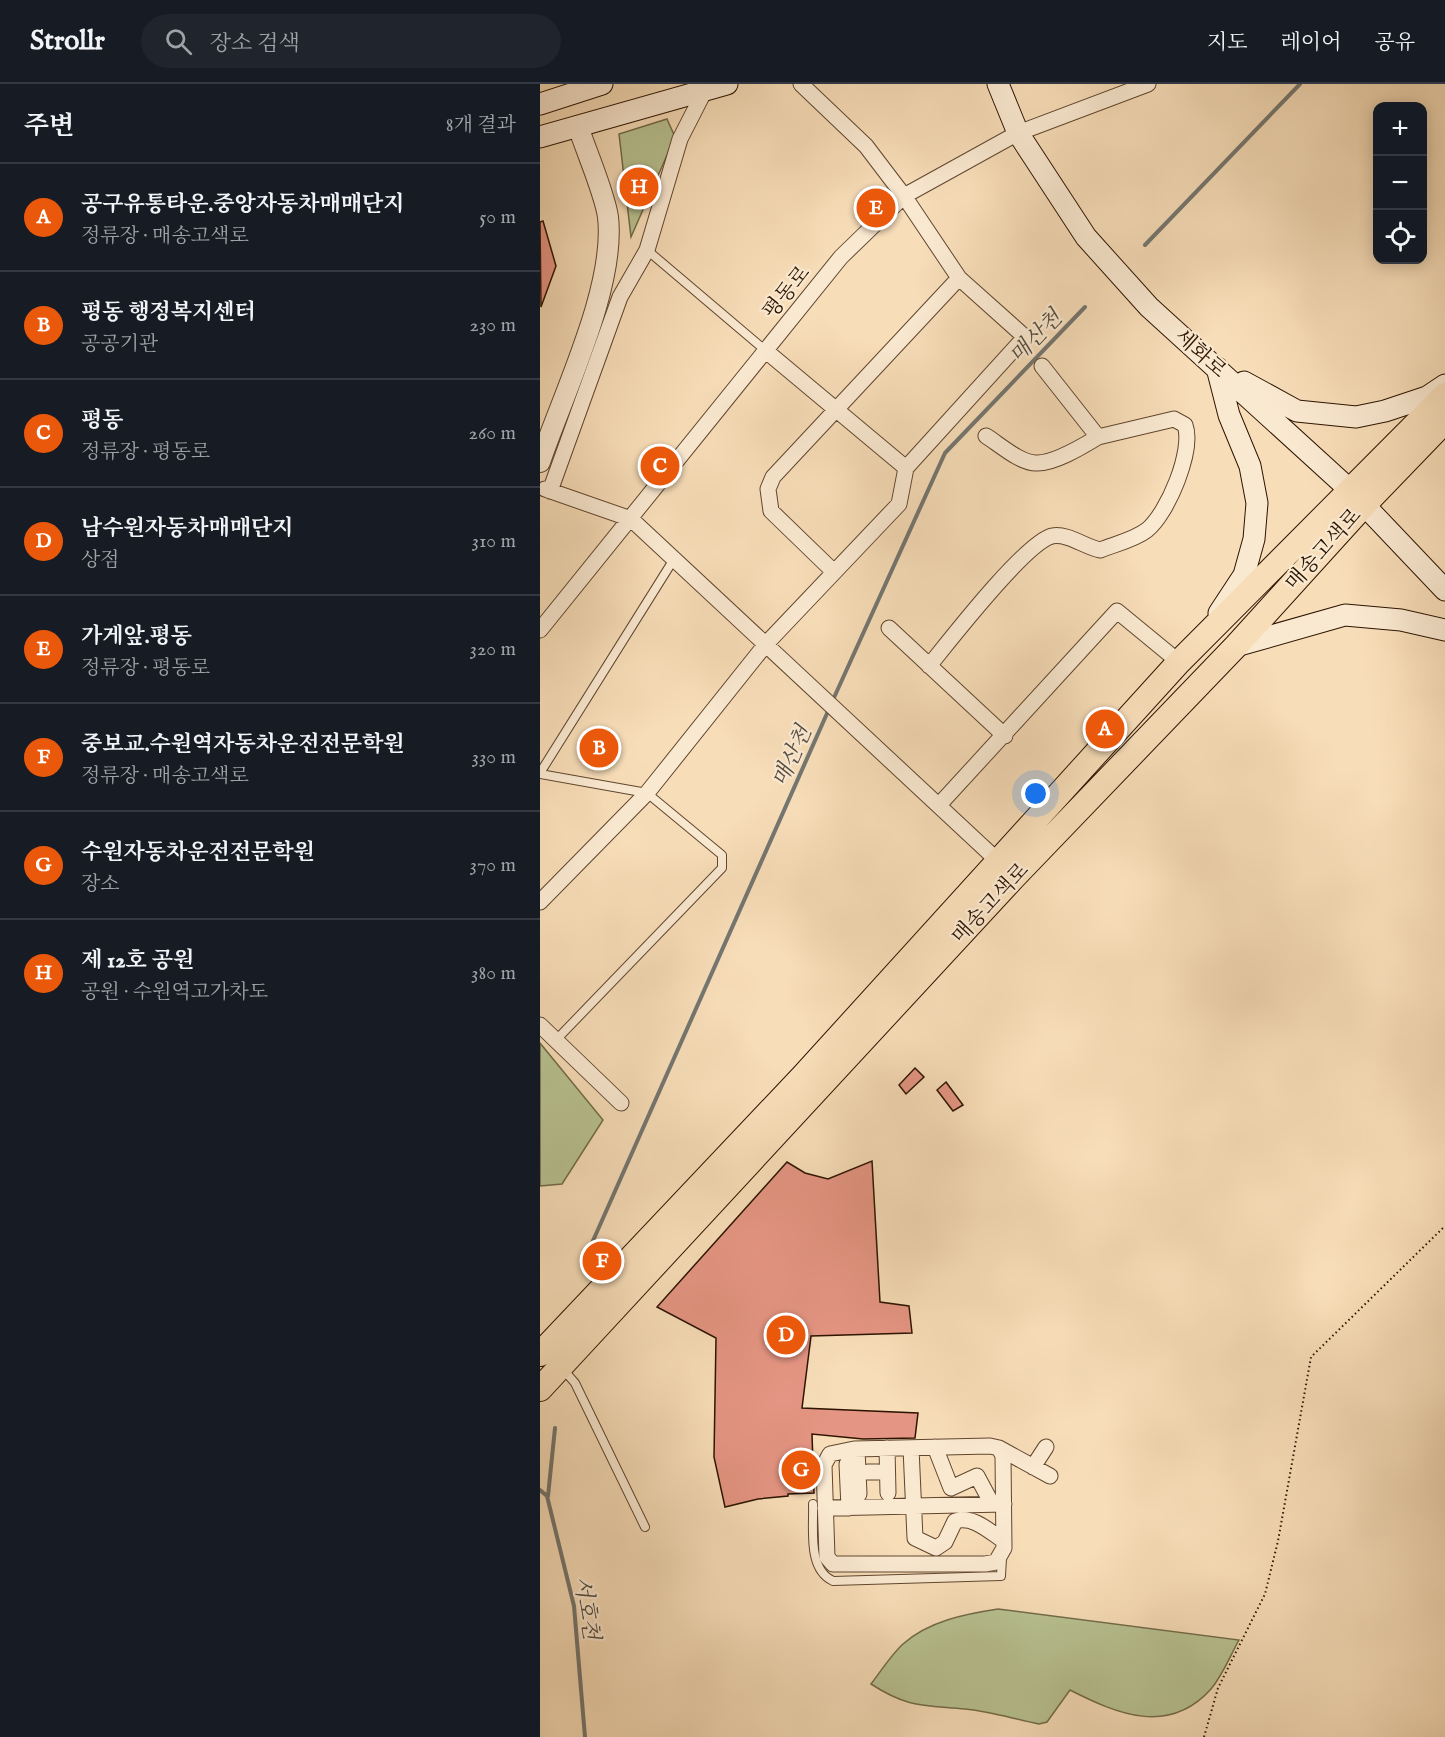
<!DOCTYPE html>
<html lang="ko">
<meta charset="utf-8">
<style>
:root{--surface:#171b24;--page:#20242c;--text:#f1f3f6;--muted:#9ea1a6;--line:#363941;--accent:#ea580c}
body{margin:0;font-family:"IM FELL English","Noto Serif KR",serif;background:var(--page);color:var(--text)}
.controls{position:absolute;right:18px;top:18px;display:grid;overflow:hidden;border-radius:12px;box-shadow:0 3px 15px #0003}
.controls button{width:54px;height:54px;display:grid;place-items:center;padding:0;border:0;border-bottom:2px solid var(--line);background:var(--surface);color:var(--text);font:30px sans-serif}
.you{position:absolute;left:496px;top:710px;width:21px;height:21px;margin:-15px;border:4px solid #fff;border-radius:50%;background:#1a73e8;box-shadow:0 0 0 9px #1a73e833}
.badge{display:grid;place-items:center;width:39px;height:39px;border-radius:50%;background:var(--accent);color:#fff;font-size:20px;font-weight:700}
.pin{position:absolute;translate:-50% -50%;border:3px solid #fff;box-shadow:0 2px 6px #0006}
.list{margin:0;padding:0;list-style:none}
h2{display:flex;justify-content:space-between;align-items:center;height:78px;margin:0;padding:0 24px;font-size:26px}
h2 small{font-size:20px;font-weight:400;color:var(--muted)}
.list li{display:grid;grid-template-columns:39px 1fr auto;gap:18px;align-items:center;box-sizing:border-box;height:108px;padding:0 24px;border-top:2px solid var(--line)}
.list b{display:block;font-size:22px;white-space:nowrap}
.list p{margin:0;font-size:20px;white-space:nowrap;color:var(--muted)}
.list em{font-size:20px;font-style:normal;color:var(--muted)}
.icon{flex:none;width:33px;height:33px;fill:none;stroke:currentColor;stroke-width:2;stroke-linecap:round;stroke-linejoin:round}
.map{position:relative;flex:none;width:905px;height:1653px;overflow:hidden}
header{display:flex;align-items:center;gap:36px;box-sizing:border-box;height:84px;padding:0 30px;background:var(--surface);border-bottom:2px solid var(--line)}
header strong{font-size:28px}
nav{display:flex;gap:33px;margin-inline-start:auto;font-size:21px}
.search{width:420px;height:54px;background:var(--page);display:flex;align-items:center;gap:15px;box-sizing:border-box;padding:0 21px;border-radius:33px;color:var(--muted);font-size:22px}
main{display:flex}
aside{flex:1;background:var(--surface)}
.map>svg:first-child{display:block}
</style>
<header>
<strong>Strollr</strong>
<div class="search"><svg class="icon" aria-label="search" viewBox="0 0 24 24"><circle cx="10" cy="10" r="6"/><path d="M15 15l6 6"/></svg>장소 검색</div>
<nav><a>지도</a><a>레이어</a><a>공유</a></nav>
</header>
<main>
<aside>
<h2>주변<small>8개 결과</small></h2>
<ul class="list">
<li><span class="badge">A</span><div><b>공구유통타운.중앙자동차매매단지</b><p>정류장 · 매송고색로</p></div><em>50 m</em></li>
<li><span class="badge">B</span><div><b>평동 행정복지센터</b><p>공공기관</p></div><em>230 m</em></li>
<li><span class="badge">C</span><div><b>평동</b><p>정류장 · 평동로</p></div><em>260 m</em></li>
<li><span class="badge">D</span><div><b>남수원자동차매매단지</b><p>상점</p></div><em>310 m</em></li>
<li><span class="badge">E</span><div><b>가게앞.평동</b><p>정류장 · 평동로</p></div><em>320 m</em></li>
<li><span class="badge">F</span><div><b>중보교.수원역자동차운전전문학원</b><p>정류장 · 매송고색로</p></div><em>330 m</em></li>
<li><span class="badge">G</span><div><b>수원자동차운전전문학원</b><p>장소</p></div><em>370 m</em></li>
<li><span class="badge">H</span><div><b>제 12호 공원</b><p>공원 · 수원역고가차도</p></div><em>380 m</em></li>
</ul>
</aside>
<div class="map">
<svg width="905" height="1653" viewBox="0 0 905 1653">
<rect width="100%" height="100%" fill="#f7ddb8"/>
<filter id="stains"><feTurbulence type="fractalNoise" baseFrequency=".00333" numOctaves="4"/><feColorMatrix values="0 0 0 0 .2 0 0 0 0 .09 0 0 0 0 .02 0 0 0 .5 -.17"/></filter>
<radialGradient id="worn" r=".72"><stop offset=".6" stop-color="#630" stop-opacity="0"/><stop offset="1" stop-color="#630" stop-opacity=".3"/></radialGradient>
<path fill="#b8c292" stroke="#726b49" stroke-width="1.5" d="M127 35 135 53 91 153 79 50Z
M0 959 63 1036 22 1100 0 1102Z
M458 1525 699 1556C690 1572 683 1591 671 1605 629 1652 577 1630 530 1606L507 1638 499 1640C474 1635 449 1627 425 1625 383 1621 368 1624 331 1600 341 1587 351 1571 363 1560 389 1537 425 1530 458 1525Z"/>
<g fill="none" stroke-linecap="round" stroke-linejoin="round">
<path stroke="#747670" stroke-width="4" d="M605 161 760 0
M292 618 405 369 545 223
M48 1174 52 1159 289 625
M0 1406 7 1412 34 1522 45 1653
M8 1412 15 1344"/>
</g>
<path fill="#e59583" stroke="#2d1400" stroke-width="1.5" d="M3 137 16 182 1 223 0 138Z
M375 984 384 993 366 1010 359 1001Z
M406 998 423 1021 413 1027 397 1006Z
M332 1077 340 1218 369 1222 372 1249 271 1252 262 1324 378 1329 375 1354 323 1355 272 1350 274 1409 248 1410V1412L218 1415 185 1423 174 1373 176 1254 117 1223 247 1078 265 1089 288 1095Z"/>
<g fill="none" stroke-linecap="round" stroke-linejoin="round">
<defs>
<path id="service" d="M107 166 226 267
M0 689 134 475
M0 690 107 709 182 771V784L16 956
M22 1284 35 1299 105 1443
M273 1420C274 1444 267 1485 293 1497L461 1492 462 1474"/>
<path id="minor" d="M226 267 366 384 485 253 419 194 364 112 326 62 261 0
M446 352C459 360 480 379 496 379 514 380 543 362 558 353L502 282
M5 405 91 435 458 777
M10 407 80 213 107 166 140 55 165 6
M294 488 231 427 228 405 233 393 419 194
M349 544 465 652
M0 546 301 173 364 112 478 49 608 0
M389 582C410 556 485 459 512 452 528 449 545 463 560 466 575 460 594 456 607 446 628 429 654 366 645 341L634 335 558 353
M399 721 577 527 639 578
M0 818 107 709 226 560 359 420 366 384
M0 941 81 1019
M450 1362 459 1364 463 1372 464 1464 456 1478 445 1480H293L287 1473 284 1381 290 1370 314 1365Z
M395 1363 411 1404 437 1392 452 1420
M347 1364 348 1409
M371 1364 375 1454 396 1464 405 1458 415 1437C433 1431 450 1448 464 1457
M459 1364 510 1392
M317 1365 319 1410
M307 1380 309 1424
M493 1383 506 1363
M328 1388H338
M285 1424 464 1420"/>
<path id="tertiary" d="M0 378C23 310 76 203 68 133 65 110 46 67 38 42"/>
<path id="secondary" d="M458 0 478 49 546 153 609 223 810 406 905 506
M0 20 62 0
M0 53 187 0
M677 284 689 331 710 382 717 419 714 455 704 491 679 529
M704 298 757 327 816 333 845 327 887 313 905 301
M696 562 805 531 861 536 905 546"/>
<path id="primary" d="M0 1270 264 991 639 578 905 311
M0 1305 473 794 696 562 824 421 905 337"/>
</defs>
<use href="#service" stroke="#60462e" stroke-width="10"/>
<use href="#minor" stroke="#60462e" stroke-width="17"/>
<use href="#tertiary" stroke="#60462e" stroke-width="22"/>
<use href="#secondary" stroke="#2d1400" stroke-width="23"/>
<use href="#primary" stroke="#2d1400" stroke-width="26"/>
<path stroke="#2d1400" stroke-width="2" stroke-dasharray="1.5 3" stroke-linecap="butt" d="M664 1653 678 1604 725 1510 738 1457 771 1273 905 1142"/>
<use href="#service" stroke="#fae9d1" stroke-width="8"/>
<use href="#minor" stroke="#fae9d1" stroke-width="15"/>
<use href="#tertiary" stroke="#fae9d1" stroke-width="20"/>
<use href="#secondary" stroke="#fae9d1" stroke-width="21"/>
<use href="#primary" stroke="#f7ddb8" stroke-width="24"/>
</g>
<g text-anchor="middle" stroke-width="4.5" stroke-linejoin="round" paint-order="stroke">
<g font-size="21" fill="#2d1400" stroke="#fae9d1">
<text transform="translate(246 208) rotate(-51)" y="7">평동로</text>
<text transform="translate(661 269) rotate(42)" y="7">세화로</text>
<text transform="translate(783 465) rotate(-48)" y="7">매송고색로</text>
<text transform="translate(450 819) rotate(-47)" y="7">매송고색로</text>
</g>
<g font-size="22" font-style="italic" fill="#564d41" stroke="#fae9d1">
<text transform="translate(495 252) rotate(-46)" y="8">매산천</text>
<text transform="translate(251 672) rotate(-66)" y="8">매산천</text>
<text transform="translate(48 1524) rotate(81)" y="8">서호천</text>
</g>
</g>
<rect width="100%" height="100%" filter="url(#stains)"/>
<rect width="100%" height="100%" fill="url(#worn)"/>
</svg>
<div class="controls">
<button>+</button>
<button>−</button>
<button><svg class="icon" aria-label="locate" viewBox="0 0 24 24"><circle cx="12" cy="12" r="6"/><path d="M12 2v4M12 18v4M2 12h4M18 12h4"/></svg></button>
</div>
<div class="you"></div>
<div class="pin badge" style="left:565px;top:645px">A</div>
<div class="pin badge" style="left:59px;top:664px">B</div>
<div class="pin badge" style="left:120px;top:382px">C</div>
<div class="pin badge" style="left:246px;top:1251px">D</div>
<div class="pin badge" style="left:336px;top:124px">E</div>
<div class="pin badge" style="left:62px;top:1177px">F</div>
<div class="pin badge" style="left:261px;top:1386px">G</div>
<div class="pin badge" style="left:99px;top:103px">H</div>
</div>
</main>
